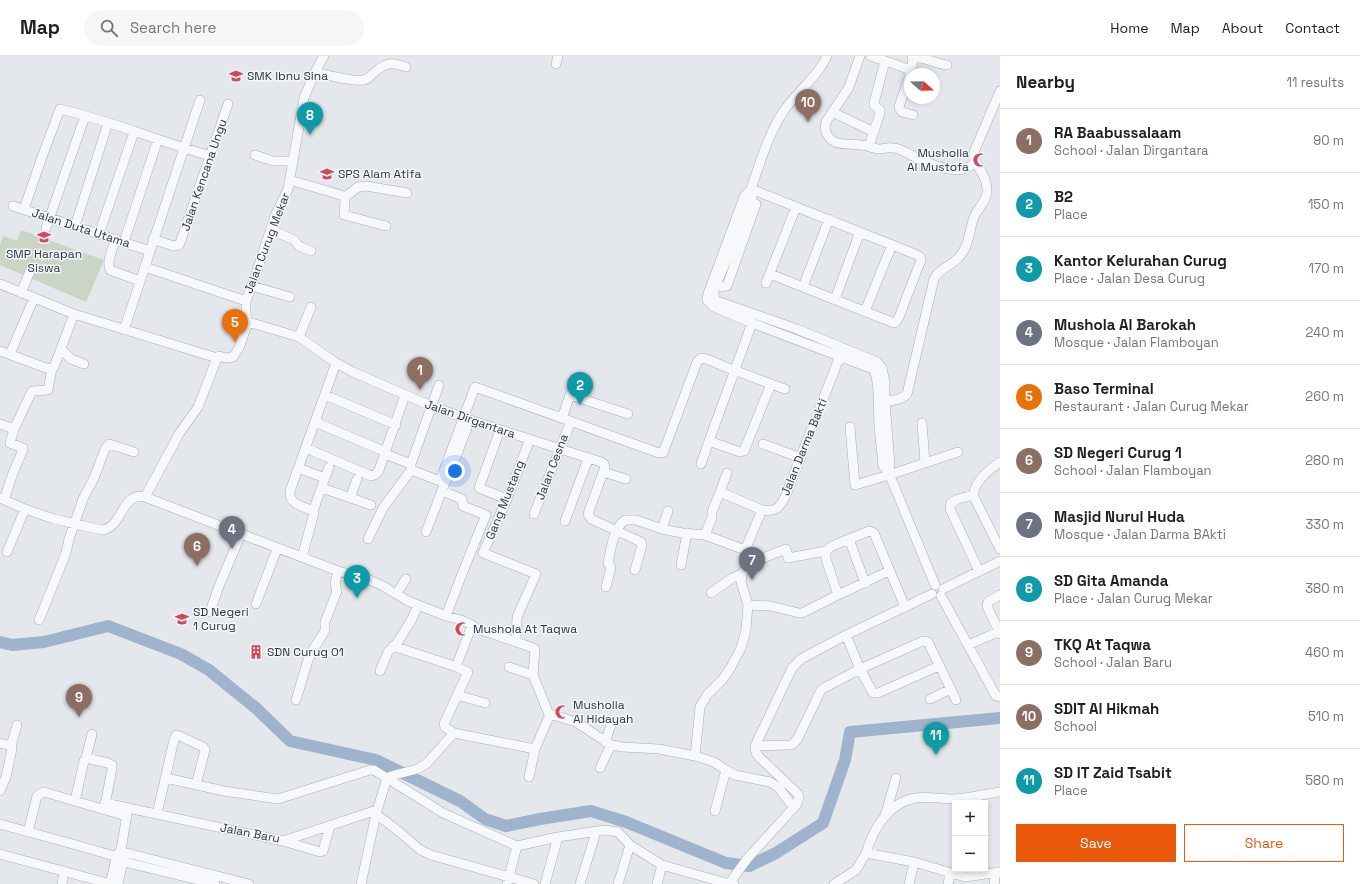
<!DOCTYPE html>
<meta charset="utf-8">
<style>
:root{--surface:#fff;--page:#f6f6f6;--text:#202124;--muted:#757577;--line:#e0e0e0;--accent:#ea580c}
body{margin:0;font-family:"Space Grotesk",sans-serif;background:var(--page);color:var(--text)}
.controls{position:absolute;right:12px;bottom:12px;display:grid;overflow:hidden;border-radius:0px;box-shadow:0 2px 6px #0003}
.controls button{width:36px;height:36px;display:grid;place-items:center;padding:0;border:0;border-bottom:1px solid var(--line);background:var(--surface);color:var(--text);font:20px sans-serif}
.compass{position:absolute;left:904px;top:12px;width:36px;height:36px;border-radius:50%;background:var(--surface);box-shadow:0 2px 6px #0003;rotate:110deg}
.you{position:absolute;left:455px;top:415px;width:14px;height:14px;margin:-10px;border:3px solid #fff;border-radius:50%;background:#1a73e8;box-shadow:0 0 0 6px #1a73e833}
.badge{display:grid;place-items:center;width:26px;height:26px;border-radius:50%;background:var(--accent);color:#fff;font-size:13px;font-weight:700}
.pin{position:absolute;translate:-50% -33px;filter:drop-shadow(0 1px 2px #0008)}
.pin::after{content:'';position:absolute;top:21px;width:14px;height:12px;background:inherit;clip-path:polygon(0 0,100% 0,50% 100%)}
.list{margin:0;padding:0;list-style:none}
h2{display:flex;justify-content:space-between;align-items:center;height:52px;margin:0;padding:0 16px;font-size:17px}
h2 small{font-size:13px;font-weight:400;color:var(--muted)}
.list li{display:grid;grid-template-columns:26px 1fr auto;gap:12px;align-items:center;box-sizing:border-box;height:64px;padding:0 16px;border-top:1px solid var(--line)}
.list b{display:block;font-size:15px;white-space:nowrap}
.list p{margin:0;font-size:13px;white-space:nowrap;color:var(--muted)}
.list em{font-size:13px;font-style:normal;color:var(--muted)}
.actions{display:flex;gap:8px;padding:12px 16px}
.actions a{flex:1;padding:9px 0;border:1px solid var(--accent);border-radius:0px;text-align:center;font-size:14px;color:var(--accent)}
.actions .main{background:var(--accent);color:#fff}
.icon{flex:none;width:22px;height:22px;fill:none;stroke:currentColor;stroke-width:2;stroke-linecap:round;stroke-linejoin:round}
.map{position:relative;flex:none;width:1000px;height:828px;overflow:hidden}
header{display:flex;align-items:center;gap:24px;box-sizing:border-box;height:56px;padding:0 20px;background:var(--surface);border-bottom:1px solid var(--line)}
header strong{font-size:19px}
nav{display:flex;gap:22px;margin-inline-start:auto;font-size:14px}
.search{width:280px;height:36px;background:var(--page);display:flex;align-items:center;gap:10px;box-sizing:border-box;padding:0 14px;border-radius:22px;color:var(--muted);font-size:15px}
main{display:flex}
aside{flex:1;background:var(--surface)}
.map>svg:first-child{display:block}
</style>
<header>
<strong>Map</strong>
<div class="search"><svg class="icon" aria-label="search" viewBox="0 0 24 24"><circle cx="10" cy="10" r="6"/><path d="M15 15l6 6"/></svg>Search here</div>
<nav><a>Home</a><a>Map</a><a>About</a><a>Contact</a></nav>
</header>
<main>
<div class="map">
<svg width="1000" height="828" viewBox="0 0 1000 828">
<rect width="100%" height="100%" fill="#e4e7ec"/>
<path fill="#c9d6c5" d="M21 174 104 204 86 246 0 209V189L3 180 17 185Z"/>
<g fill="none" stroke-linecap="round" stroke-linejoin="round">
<path stroke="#9fb4cc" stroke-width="12" d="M0 586 12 589 44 586 108 570 181 598 209 614 257 653 290 685 376 704 460 745 485 763 506 770 540 763 591 755 626 766 726 807 749 810 776 797 823 767 845 704 850 676 1000 662"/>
<defs>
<path id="minor" d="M827 0C817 22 796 36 783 56 768 79 760 107 751 133L744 141 708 238 707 244 714 251 752 267 873 313C880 322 878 356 879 369 880 383 882 396 883 410L888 415 935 529
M860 0 849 31 826 66C824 74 827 81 833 85 841 90 852 87 860 89 866 89 872 92 878 93 883 93 888 91 893 92 900 92 907 97 913 100 930 108 960 123 975 106
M871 0 911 14
M912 0C916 10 902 39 899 51L902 56 913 59
M913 2C924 0 936 8 947 9
M556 8 558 0
M315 16C327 19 353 26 364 24 369 23 371 19 375 16 386 6 392 6 406 11
M832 56 874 76
M869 90 880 57V54L874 49V47L885 5
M255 99 273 105H292
M290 124 344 140 345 144 344 159 386 170
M751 133 752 143 714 234V241L717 245 797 273 877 306 882 312 885 327V346L890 409 888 415
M751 133 915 198 920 201 921 204 899 261 896 266 894 267 770 218
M345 141 358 131 366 130 407 137
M13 150 150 195
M24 153 42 101 60 53C112 65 160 86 211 100
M75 170 108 67
M46 172 85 60
M271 174 294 184 299 190 311 195
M99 178 134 76
M116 183C113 192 106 205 110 214L140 225
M153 183 173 190 179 189 180 187 228 48
M124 186 158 83
M145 211 246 245
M766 227 796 151
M0 228 74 258 217 302
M717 229 723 231 727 230 756 148 753 147
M252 230 290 241
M803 231 829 163
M21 237 31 213
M835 243 860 176
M865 255 892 189
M248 266 299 281 336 307 353 316 431 350 470 364 601 406 604 408 605 411 588 458 591 463 641 486 642 489 635 514
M124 274 200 44
M299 281 311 251
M61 293 71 303 84 308
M0 295 49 313 54 311 74 258
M10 298 34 242
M771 328 785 333
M325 339 396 369
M880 346C888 345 901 345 907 338L934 223C939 212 952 210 959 201 970 189 969 174 974 161 978 152 986 146 987 136 988 117 973 111 974 96L1000 35
M562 362 570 339 628 358
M315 366 386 396
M922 367 925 407
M0 368 14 373
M850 371 855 429 889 419 958 396
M500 374 479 432 507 443
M763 388 801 402
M306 392 371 420 376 418 379 414 405 339
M663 397 697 306 701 302C709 303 716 307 723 310 739 316 755 322 771 328L744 395 740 396 709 385 752 267
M385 398 411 408
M1000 406C990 413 972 427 974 441L1000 493
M701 408 709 385
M298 412 325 422
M411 414V408L439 329
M411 414 440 425
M603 416 626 423
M440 425 475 331 659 397
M322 432 371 449
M442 435 462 443 463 450 486 459 464 513 446 560
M720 436 727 417
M974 439 958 443 951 447 950 453 979 515
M145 441 338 515 365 522 381 529 408 545 446 560 461 564 472 569 475 572 531 591 535 593 533 619 548 656 550 658
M0 442 25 453 54 463 102 474C123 472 121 435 145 441L179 378 198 351 217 302 219 300 225 302 233 301 239 292 248 266 246 259V245L252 230 275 160 288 133 304 42 315 16 324 0
M350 442 357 423
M4 444 13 417 23 394V392L10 387 14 373 32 335 48 334 52 312
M313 455 329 411
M534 458 571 365
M565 465 588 403
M662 473 668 455
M426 476 446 424 449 419 470 364
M705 479 712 461V456L720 436 762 454
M368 483 383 452 411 414
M849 483 865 527
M7 496 25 453
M302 501 314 457 313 455C304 450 288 449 290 435L336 307
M681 509 687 477
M747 510 768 500 786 493 788 502 826 495
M606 531 611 511 608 507C611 493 613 473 625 464H636L662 473 682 477 705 479 745 494
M943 533 1000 505
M711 537 732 522 742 518
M396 538 406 523
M838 539 889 515
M1000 539 988 546 987 550 1000 578
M941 540 996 640 1000 641
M256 548 277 493
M748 549 771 550 799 557H802L838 539 826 503V495L832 490 869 475 874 477 905 551
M210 556 219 530 241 478
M39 564 66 497 69 483 83 443 94 422 105 393 109 388 134 396
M846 579 860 613 873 637H878L939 610
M516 586 517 561 536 518 483 497 507 443 530 383
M968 589 1000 575
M456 611 472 569
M509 611 533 619
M380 615 388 596 397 587 412 563 418 549
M457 639 485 647
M930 643 951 633
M296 644 308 604 314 592 325 575V566L337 535 335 527 338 515
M550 658 576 666 611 689 623 691 659 693 695 700 714 706 726 714 735 719 770 726 778 731 794 752
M454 677 535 693
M605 686 612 666
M0 687 11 690 12 693 6 721 0 735
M11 690 17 669
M755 690 790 689 793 688 798 682 819 638 822 633 860 613 923 585 928 586 956 644
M695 700 700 651 707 639 723 623 731 611 741 592 746 574 748 549 741 526 742 518 747 510 745 494 762 454C775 456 779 453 785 441L840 300
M86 702 92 678
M600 712 611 689
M529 721 535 693 550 658
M166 722 224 735 278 743 370 714H374L443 757 517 790 558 781 605 774 618 776 630 789 662 809 726 827 734 828
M75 745 84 705 86 702 108 707 112 709V713L104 754
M105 747 128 752
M715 755 726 714
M157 758 174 684 176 679 180 680 203 691 205 694 196 729
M376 758 402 778 419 793 431 799 534 828
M885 760 896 722
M0 768C39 779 78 789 117 801
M28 776 37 740 44 736 126 760
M283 785 320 796 323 795 330 770
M120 796 131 798 249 828
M866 797C873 774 888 747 915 742 928 740 941 743 955 743 970 742 985 738 1000 736
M0 798 111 828
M116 804 215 828
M62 828 64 815
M110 828 117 799 121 794 128 752 283 785 377 754
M118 828 124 800
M361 828 376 758 387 722 391 720 417 713 426 708 454 677 445 671 444 668 468 616 454 610 393 590
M507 828 517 790
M545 828 558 781
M580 828 596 776
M618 828 630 789
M657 828 662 809
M729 828 747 803 797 748 799 741 798 738 759 701 756 697 755 690 792 612 801 603 846 579 932 538
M834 828 856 814 866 797 914 806 965 821 1000 816
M909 828 914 806
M948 828 950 817
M994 828 996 816"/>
</defs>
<use href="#minor" stroke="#a9aeb7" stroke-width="10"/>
<use href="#minor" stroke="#f7f8fa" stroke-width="9"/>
</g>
<defs>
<symbol id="school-bare" viewBox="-9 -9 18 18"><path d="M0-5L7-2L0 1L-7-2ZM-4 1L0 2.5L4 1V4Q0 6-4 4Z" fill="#d1495b" stroke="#f4f6f9" stroke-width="2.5" paint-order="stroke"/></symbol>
<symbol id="mosque-bare" viewBox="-9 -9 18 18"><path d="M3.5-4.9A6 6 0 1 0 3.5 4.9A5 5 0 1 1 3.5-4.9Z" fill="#d1495b" stroke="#f4f6f9" stroke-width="2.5" paint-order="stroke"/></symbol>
<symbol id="building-bare" viewBox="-9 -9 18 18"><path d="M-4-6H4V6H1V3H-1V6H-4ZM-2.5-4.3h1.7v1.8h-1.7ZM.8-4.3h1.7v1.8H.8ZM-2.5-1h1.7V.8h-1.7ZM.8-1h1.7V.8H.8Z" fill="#d1495b" stroke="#f4f6f9" stroke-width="2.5" paint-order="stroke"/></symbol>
</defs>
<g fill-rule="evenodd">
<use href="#school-bare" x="226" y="10" width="20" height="20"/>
<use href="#mosque-bare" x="970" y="94" width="20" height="20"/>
<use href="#school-bare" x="317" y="108" width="20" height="20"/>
<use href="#school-bare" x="34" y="171" width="20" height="20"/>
<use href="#school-bare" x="172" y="553" width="20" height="20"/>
<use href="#mosque-bare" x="452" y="563" width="20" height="20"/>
<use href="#building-bare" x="246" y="586" width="20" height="20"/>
<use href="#mosque-bare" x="552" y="646" width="20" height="20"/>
</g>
<g text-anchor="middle" stroke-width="3" stroke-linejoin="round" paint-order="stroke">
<g font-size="12" fill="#2b3445" stroke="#f4f6f9" text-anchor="start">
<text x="247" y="24">SMK Ibnu Sina</text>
<text x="969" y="101" text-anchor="end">Musholla<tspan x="969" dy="14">Al Mustofa</tspan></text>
<text x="338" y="122">SPS Alam Atifa</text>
<text x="44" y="202" text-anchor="middle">SMP Harapan<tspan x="44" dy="14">Siswa</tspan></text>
<text x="193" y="560">SD Negeri<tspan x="193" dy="14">1 Curug</tspan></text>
<text x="473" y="577">Mushola At Taqwa</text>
<text x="267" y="600">SDN Curug 01</text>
<text x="573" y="653">Musholla<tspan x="573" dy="14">Al Hidayah</tspan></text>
</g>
<g font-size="12" fill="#2b3445" stroke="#f4f6f9">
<text transform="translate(204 119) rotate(-71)" y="4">Jalan Kencana Ungu</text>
<text transform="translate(81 172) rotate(18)" y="4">Jalan Duta Utama</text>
<text transform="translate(267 187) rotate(-69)" y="4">Jalan Curug Mekar</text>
<text transform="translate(470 363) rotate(19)" y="4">Jalan Dirgantara</text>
<text transform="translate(804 391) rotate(-68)" y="4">Jalan Darma Bakti</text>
<text transform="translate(552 411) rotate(-69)" y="4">Jalan Cesna</text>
<text transform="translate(505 444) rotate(-68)" y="4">Gang Mustang</text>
<text transform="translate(250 777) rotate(11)" y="4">Jalan Baru</text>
</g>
</g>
</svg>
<div class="controls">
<button>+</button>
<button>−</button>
</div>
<svg class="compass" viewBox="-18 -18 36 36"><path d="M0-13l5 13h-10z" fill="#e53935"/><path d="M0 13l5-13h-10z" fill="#757577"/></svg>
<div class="you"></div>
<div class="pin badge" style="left:420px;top:334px;background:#8d6e63">1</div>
<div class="pin badge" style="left:580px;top:349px;background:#0f9aa8">2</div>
<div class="pin badge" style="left:357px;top:542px;background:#0f9aa8">3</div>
<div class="pin badge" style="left:232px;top:493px;background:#6b7280">4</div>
<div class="pin badge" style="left:235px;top:286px;background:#e8710a">5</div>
<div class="pin badge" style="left:197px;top:510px;background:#8d6e63">6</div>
<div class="pin badge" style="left:752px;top:524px;background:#6b7280">7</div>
<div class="pin badge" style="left:310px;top:79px;background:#0f9aa8">8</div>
<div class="pin badge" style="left:79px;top:661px;background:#8d6e63">9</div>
<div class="pin badge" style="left:808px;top:66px;background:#8d6e63">10</div>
<div class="pin badge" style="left:936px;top:699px;background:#0f9aa8">11</div>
</div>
<aside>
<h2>Nearby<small>11 results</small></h2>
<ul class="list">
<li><span class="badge" style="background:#8d6e63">1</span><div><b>RA Baabussalaam</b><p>School · Jalan Dirgantara</p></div><em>90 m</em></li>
<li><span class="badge" style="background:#0f9aa8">2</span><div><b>B2</b><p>Place</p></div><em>150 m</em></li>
<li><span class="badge" style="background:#0f9aa8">3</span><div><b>Kantor Kelurahan Curug</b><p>Place · Jalan Desa Curug</p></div><em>170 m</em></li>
<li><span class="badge" style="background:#6b7280">4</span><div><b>Mushola Al Barokah</b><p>Mosque · Jalan Flamboyan</p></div><em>240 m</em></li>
<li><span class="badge" style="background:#e8710a">5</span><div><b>Baso Terminal</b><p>Restaurant · Jalan Curug Mekar</p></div><em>260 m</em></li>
<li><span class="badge" style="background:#8d6e63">6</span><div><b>SD Negeri Curug 1</b><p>School · Jalan Flamboyan</p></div><em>280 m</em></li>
<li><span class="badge" style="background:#6b7280">7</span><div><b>Masjid Nurul Huda</b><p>Mosque · Jalan Darma BAkti</p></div><em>330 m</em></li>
<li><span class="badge" style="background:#0f9aa8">8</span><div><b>SD Gita Amanda</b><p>Place · Jalan Curug Mekar</p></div><em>380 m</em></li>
<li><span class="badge" style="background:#8d6e63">9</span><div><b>TKQ At Taqwa</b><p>School · Jalan Baru</p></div><em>460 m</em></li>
<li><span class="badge" style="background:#8d6e63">10</span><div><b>SDIT Al Hikmah</b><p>School</p></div><em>510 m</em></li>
<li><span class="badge" style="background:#0f9aa8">11</span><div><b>SD IT Zaid Tsabit</b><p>Place</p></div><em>580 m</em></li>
</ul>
<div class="actions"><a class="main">Save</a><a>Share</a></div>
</aside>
</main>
